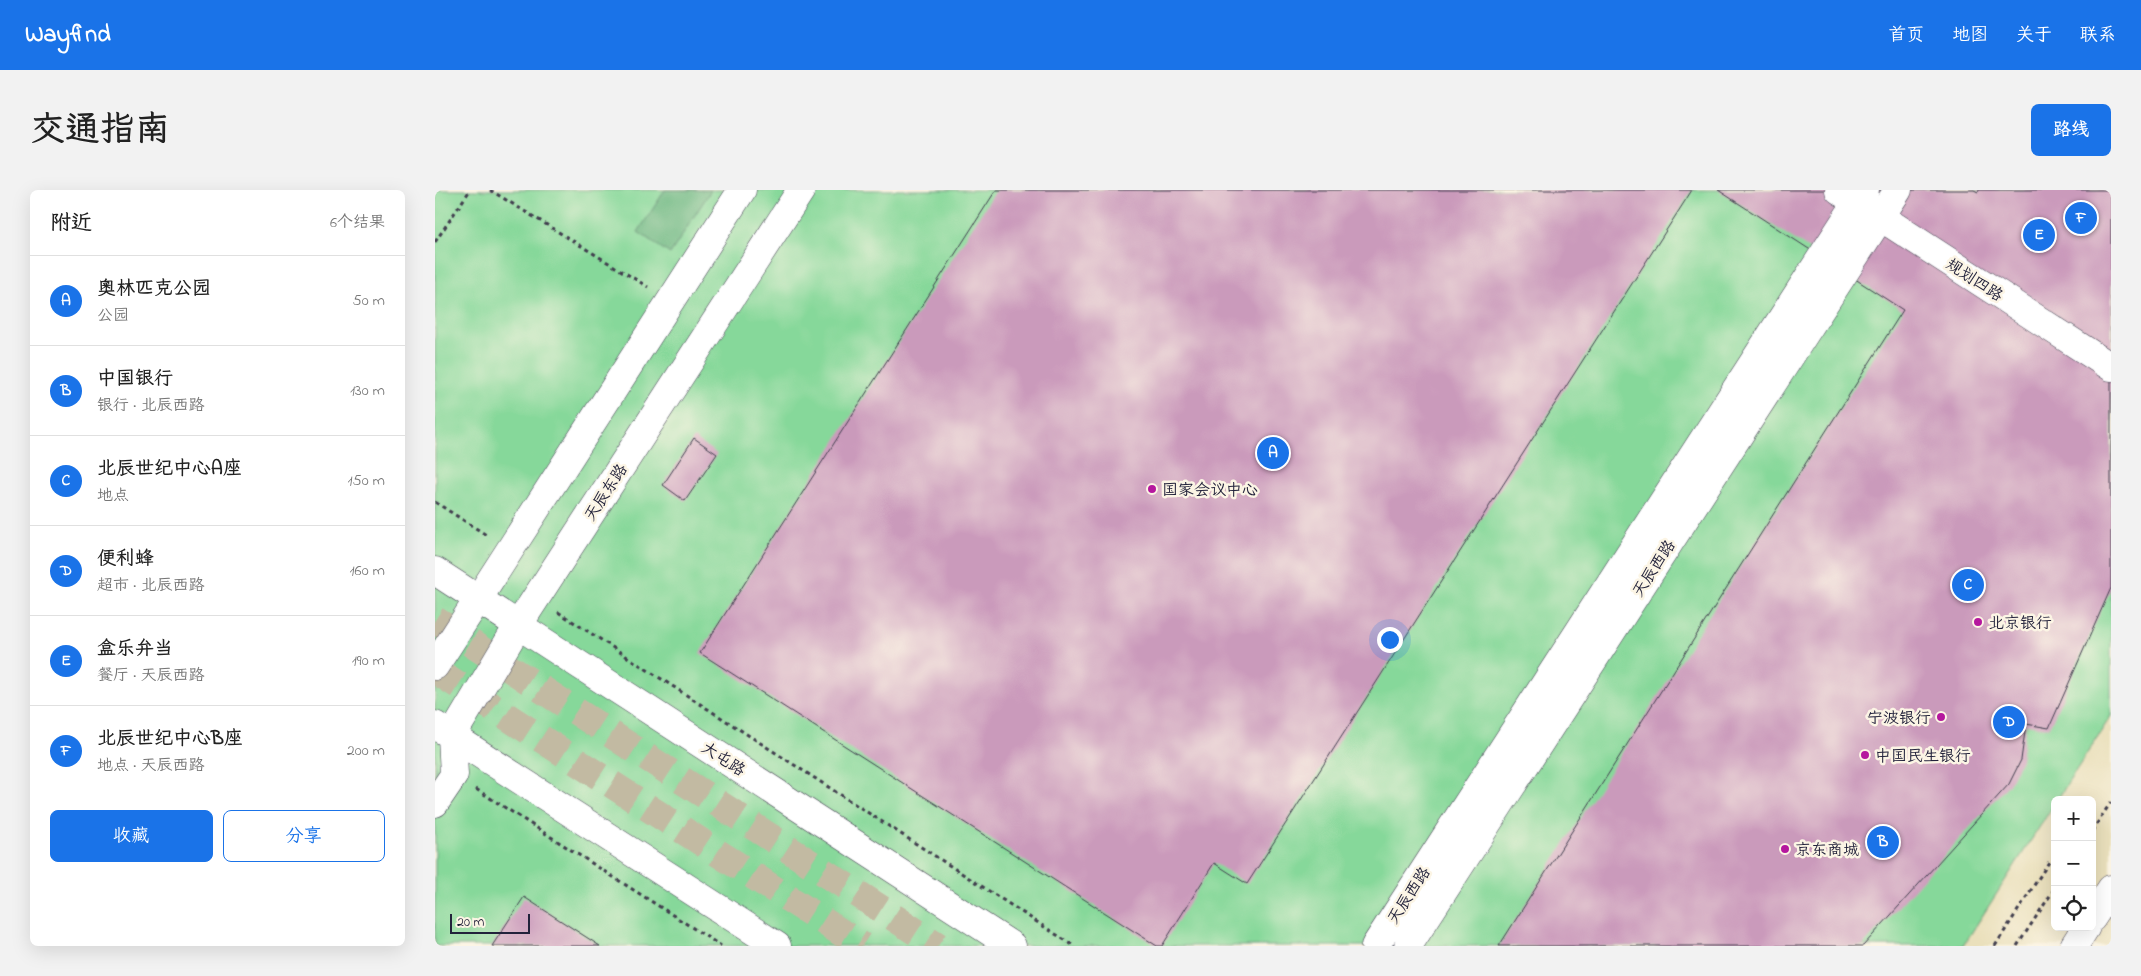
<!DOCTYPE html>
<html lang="zh">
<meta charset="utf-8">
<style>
:root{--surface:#fff;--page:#f2f2f2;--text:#222;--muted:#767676;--line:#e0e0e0;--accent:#1a73e8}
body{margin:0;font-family:"Indie Flower","LXGW WenKai TC",sans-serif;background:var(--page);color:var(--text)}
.controls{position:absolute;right:15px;bottom:15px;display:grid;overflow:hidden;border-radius:8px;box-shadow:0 5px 20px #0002}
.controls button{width:45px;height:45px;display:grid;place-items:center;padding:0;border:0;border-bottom:1px solid var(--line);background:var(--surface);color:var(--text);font:25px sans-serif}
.scale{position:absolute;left:15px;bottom:12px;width:80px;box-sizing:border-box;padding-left:5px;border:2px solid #22223b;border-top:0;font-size:14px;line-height:18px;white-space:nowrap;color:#22223b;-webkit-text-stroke:4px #fcf5e5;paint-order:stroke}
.you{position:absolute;left:954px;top:449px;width:18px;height:18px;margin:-12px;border:4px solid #fff;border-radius:50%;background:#1a73e8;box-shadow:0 0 0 8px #1a73e833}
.badge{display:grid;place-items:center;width:32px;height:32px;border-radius:50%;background:var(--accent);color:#fff;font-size:16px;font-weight:700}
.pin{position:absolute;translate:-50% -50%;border:2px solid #fff;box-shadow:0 1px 5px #0006}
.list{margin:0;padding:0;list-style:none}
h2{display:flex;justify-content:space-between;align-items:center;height:65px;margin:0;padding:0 20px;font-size:21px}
h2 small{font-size:16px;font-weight:400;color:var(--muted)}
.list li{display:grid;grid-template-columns:32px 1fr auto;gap:15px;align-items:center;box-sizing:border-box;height:90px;padding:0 20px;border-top:1px solid var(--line)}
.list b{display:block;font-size:19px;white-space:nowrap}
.list p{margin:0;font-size:16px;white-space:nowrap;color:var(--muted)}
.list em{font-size:16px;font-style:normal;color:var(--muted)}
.actions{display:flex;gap:10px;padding:15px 20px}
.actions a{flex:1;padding:11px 0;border:1px solid var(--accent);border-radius:8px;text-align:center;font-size:18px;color:var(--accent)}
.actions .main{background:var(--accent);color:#fff}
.icon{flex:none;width:28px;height:28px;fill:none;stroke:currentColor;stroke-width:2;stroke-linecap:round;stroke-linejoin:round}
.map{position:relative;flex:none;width:1676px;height:756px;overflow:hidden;border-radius:8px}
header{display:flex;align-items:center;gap:30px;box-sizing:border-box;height:70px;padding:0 25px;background:var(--accent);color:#fff}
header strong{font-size:24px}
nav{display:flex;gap:28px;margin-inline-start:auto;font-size:18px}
.intro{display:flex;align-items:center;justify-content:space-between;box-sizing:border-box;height:120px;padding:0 30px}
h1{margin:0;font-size:35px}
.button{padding:12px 22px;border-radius:8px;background:var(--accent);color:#fff;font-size:18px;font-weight:700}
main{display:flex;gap:30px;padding:0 30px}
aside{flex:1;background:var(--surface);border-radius:8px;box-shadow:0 5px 20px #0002}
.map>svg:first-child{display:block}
</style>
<header>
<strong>Wayfind</strong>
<nav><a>首页</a><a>地图</a><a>关于</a><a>联系</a></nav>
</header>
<div class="intro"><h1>交通指南</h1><a class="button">路线</a></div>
<main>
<aside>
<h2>附近<small>6个结果</small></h2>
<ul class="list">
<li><span class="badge">A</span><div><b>奥林匹克公园</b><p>公园</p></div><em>50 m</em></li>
<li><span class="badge">B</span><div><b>中国银行</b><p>银行 · 北辰西路</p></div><em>130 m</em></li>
<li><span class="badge">C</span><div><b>北辰世纪中心A座</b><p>地点</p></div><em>150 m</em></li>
<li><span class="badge">D</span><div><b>便利蜂</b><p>超市 · 北辰西路</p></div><em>160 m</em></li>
<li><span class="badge">E</span><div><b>盒乐弁当</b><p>餐厅 · 天辰西路</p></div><em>190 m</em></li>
<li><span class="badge">F</span><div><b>北辰世纪中心B座</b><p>地点 · 天辰西路</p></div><em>200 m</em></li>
</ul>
<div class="actions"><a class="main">收藏</a><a>分享</a></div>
</aside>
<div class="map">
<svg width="1676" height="756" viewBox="0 0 1676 756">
<rect width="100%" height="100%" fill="#fcf5e5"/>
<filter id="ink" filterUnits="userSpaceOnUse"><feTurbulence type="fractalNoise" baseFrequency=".02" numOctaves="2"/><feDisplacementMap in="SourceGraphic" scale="10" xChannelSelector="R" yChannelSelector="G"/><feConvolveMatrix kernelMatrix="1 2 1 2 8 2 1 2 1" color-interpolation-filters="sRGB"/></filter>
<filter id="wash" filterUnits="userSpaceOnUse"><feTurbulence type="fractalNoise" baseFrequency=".0096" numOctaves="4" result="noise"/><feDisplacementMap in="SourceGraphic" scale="20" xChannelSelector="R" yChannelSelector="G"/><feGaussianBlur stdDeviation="1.12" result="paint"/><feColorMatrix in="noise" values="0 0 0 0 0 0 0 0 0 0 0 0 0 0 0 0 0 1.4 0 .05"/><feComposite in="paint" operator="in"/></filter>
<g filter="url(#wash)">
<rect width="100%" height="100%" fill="#eae0bc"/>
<path fill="#86d89a" stroke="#547d6a" d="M0 0H1676V526L1622 610H1620V613L1528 756H0Z"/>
<path fill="#6cb882" stroke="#476d5e" d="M230 0H276L235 64 203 42Z"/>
<g id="blocks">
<path fill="#ca9abb" d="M561 0H1257L812 694 779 673 727 756H722L265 463Z
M1283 0H1539L1543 2 1544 0H1676V398L1614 538 1591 534 1586 570 1574 594 1428 756H1064L1468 120Z
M259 248 282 264 250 311 228 295Z
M89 707 165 756H57Z"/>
</g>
</g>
<g filter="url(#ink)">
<use href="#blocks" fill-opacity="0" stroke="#403e4e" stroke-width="1"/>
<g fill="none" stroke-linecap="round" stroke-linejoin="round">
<path stroke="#c2baa2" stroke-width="28" stroke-dasharray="28 14" stroke-linecap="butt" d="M0 430 503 756
M0 480 427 756"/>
<defs>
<path id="minor" d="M1404 0 1676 177
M0 381 577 756
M0 476 307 0
M0 535 342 756
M0 613 19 585 17 546 84 434 366 0
M940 756 1430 0
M973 756 1463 0"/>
<path id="major" d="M1657 728 1676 699
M1639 756 1651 737"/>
</defs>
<use href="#minor" stroke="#403e4e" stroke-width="29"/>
<use href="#major" stroke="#403e4e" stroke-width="29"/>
<path stroke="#403e4e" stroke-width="3" stroke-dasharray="4 4" stroke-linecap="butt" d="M55 0 213 97
M0 52 35 0
M0 312 53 346
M123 422 639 756
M41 599 286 756
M1657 641 1676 612
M1560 756 1614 672
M1582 756 1620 698"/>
<use href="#minor" stroke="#fff" stroke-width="28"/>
<use href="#major" stroke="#fff" stroke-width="28"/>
</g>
</g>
<g fill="#b5179e" stroke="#fcf5e5" stroke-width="2">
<circle cx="717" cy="299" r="5"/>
<circle cx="1543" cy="432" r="5"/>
<circle cx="1506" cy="527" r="5"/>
<circle cx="1430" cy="565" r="5"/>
<circle cx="1350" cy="659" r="5"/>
</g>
<g text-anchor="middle" stroke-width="5" stroke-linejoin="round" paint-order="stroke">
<g font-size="16" fill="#22223b" stroke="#fcf5e5">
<text transform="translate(1540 89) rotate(33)" y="6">规划四路</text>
<text transform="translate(170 302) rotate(-57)" y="6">天辰东路</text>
<text transform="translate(1218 378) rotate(-57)" y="6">天辰西路</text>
<text transform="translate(289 568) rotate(33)" y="6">大屯路</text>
<text transform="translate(973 705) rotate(-57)" y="6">天辰西路</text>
</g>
<g font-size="16" fill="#22223b" stroke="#fcf5e5" text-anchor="start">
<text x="727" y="305">国家会议中心</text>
<text x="1553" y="438">北京银行</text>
<text x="1496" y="533" text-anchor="end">宁波银行</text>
<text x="1440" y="571">中国民生银行</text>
<text x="1360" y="665">京东商城</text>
</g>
</g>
</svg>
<div class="controls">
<button>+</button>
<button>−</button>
<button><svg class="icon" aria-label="locate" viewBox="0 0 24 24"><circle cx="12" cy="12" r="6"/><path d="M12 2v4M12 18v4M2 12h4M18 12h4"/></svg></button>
</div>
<div class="scale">20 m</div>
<div class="you"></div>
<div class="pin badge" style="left:838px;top:263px">A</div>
<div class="pin badge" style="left:1448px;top:652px">B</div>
<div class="pin badge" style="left:1533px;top:395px">C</div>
<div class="pin badge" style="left:1574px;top:532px">D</div>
<div class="pin badge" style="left:1604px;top:45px">E</div>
<div class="pin badge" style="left:1646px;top:28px">F</div>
</div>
</main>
